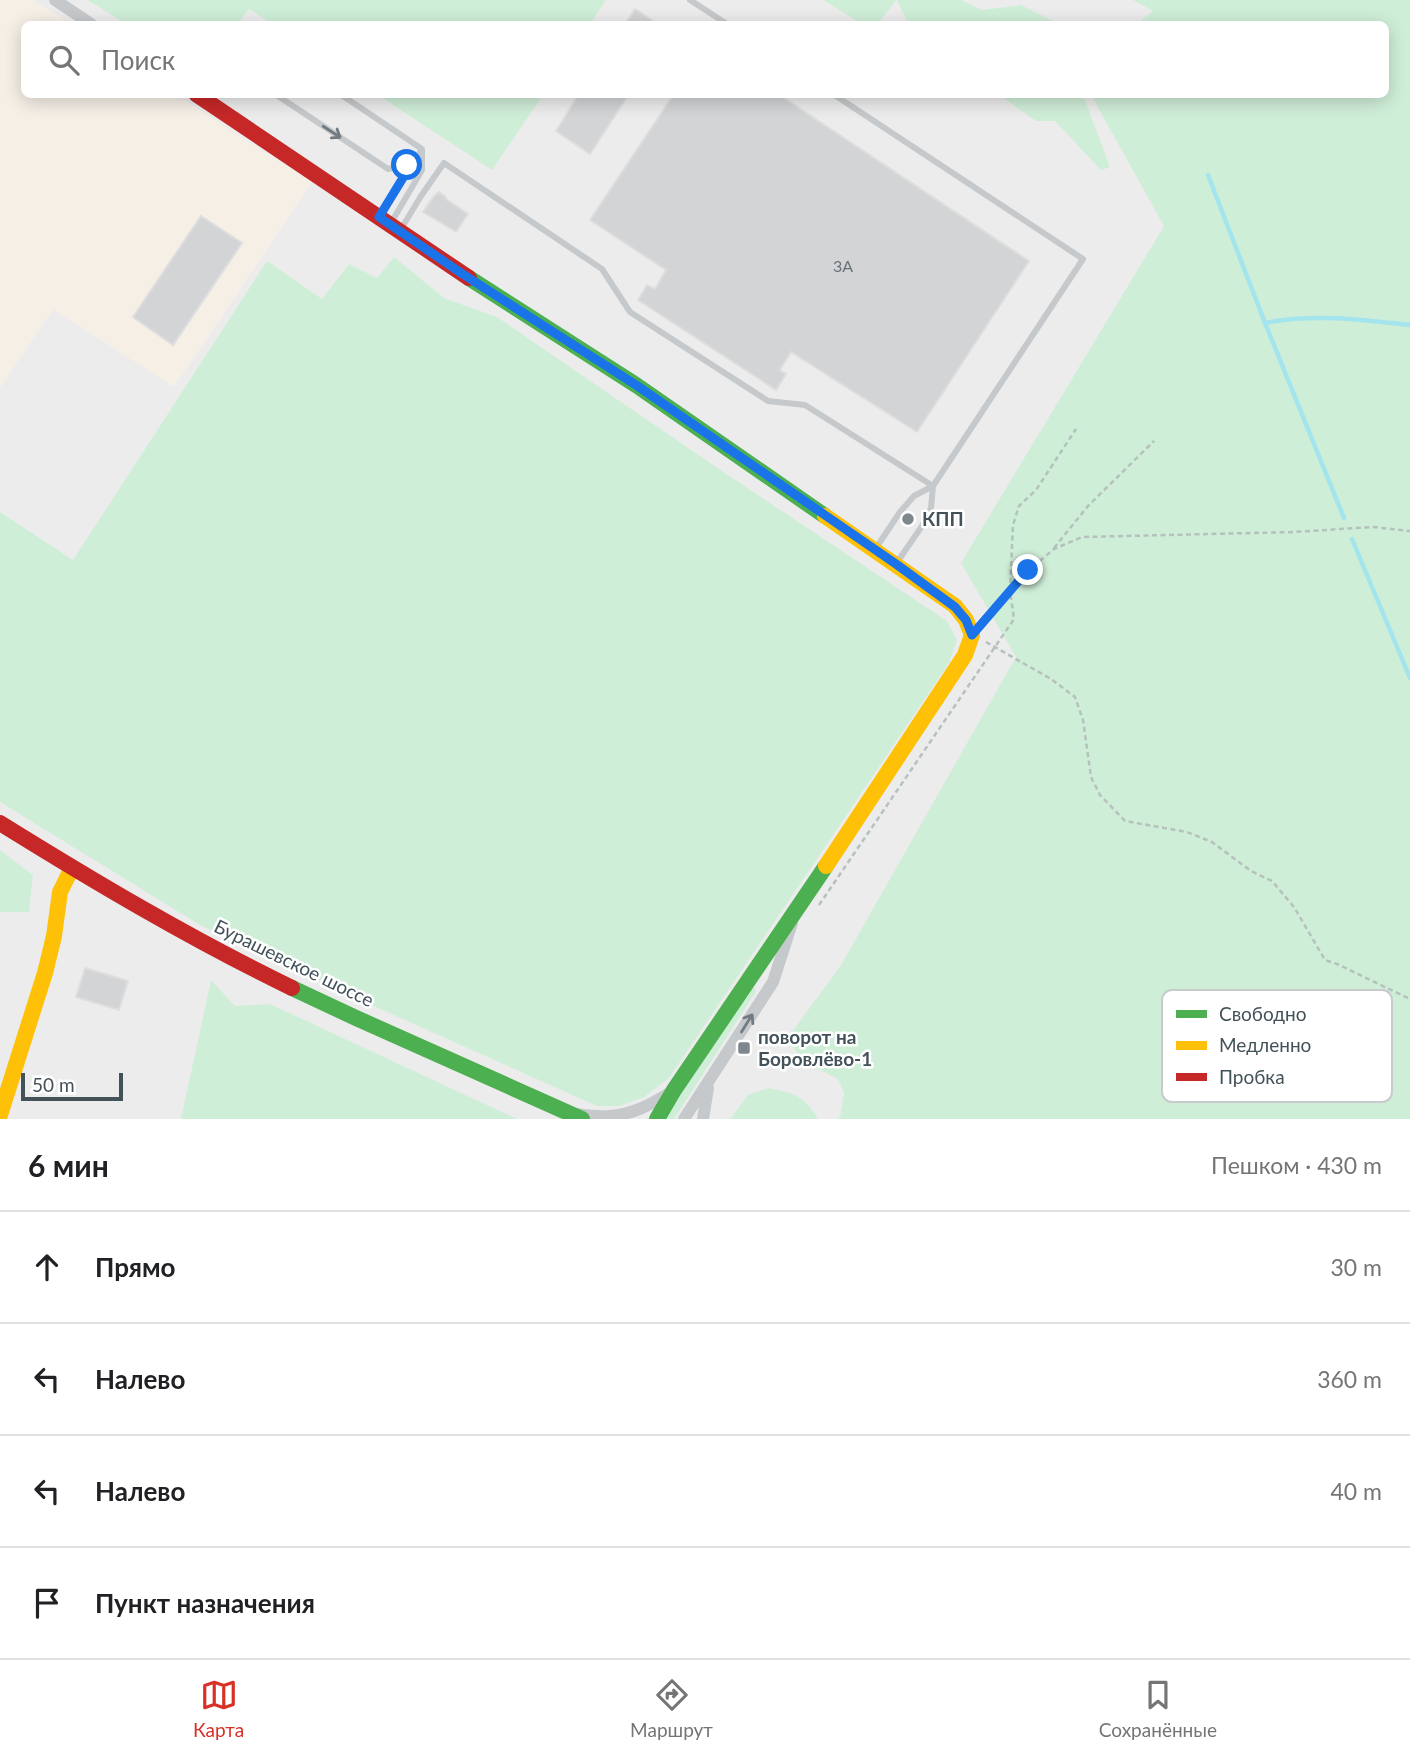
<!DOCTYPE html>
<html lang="ru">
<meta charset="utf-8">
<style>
:root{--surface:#fff;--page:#f2f2f2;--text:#202124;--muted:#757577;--line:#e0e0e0;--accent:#d93025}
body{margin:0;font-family:Lato,sans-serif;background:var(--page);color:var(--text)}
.scale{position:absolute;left:21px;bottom:18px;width:102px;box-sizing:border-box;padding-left:7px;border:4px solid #435159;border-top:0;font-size:19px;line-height:24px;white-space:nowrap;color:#435159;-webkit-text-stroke:5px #fff;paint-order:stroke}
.stop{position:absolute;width:21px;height:21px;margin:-16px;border:5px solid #1a73e8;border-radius:50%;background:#fff}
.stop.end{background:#1a73e8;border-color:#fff;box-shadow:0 2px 7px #0008}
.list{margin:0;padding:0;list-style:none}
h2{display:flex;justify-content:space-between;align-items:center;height:91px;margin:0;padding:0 28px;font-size:30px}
h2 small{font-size:23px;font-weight:400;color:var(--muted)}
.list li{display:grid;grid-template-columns:46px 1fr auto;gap:21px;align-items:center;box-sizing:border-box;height:112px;padding:0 28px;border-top:2px solid var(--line)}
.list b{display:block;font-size:26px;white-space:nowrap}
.list em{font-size:23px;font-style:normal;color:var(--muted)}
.icon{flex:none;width:38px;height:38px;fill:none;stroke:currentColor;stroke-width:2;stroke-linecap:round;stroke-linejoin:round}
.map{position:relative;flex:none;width:1410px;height:1119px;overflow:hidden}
.search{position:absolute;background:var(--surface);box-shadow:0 4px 18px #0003;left:21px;right:21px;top:21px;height:77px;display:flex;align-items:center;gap:18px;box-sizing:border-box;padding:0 24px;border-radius:10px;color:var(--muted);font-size:26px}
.sheet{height:539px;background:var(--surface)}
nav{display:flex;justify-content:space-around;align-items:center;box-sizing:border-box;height:98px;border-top:2px solid var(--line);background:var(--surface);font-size:19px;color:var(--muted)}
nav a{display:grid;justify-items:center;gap:4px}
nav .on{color:var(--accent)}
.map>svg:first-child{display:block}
</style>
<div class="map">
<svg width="1410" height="1119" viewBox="0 0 1410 1119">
<rect width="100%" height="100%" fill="#edecec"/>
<path fill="#f5efe6" d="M0 0H32L72 24H24V94L176 95 312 182 174 387 53 309 0 388Z"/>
<path fill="#cfeed8" d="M88 0H606L590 24H273L249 9 238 24H126Z
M824 0H896L878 24H861Z
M897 0H961L982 10 1021 5 1055 22 1056 24H908Z
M1133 0H1410V1119H837L840 1117 844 1093 838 1079 814 1067 796 1052 789 1036 841 965 1016 657 961 563 1164 226 1091 95 1386 94V24H1136L1153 11Z
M378 95H543L492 170Z
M999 95H1083L1110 167 1101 170 1055 121H1036Z
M394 257 444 298 497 317 713 465 947 621 957 640 949 663 669 1078 644 1097 619 1106H597L358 999 200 925 0 802V512L73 560 267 261 322 299 349 264 377 278Z
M0 850 33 875 29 912H0Z
M211 980 235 1006 270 1004 517 1119H181Z
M752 987 756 990 755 993 674 1119H663Z
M768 1088C796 1094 802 1094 818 1119H730L748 1095Z"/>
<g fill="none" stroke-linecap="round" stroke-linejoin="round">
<path stroke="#a3e4ed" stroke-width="4.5" d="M1208 175 1265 323 1344 518
M1265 323C1313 313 1361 320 1410 325
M1352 539 1410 678"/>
</g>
<path fill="#d3d4d5" stroke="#dededf" stroke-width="2" d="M635 9 658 24H625Z
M579 94H629L590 154 556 131Z
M674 94H778L1029 261 917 432 791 352 780 370 786 374 776 390 638 300 647 285 655 289 666 270 590 220Z
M439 192 446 197V199L468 214 456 232 423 212 434 196Z
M201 216 242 243 173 345 133 317Z
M85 968 128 981 119 1010 76 997Z"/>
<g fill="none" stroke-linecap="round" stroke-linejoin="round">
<path stroke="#b4c1bc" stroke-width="2.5" stroke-dasharray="5 3.5" stroke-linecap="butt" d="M1054 548 1088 506 1154 441
M982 623 1029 570 1054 549 1082 537 1294 532 1372 527 1410 531
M986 642 1051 679 1075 697 1083 720 1091 777 1100 795 1125 821 1187 832 1212 842 1251 871 1272 881 1294 907 1325 960 1337 964 1410 999
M819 905 1014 619 1010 591 1013 525 1019 506 1036 490 1076 429"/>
<path stroke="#c6c9cb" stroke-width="6" d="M690 0 727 24
M275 94 388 169 407 165 409 168 380 216
M340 94 422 149V170L391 223
M833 94 1083 259 933 486 931 508 922 526 896 564
M409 168 421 151
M401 229 421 196 444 163 602 269 630 312 768 401 805 405 933 486
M876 548 900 512 914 496 933 486"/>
<path stroke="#c6c9cb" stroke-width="12" d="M55 0 91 24
M576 1114C586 1115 598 1117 609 1116 632 1115 652 1104 671 1092
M684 1119 773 982 792 923
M703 1119 708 1088"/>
<path stroke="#4caf50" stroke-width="16" d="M469 278 636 385 825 516
M292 988 356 1018 582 1119
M657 1119 674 1090 826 866"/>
<path stroke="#ffc107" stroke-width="16" d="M825 516 955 606 966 620 972 635 965 655 826 866
M0 1115 45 973 54 936 60 892 72 868"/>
<path stroke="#c62828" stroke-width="16" d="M196 94 469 278
M0 823C95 882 191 939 292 988"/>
</g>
<defs><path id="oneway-shaft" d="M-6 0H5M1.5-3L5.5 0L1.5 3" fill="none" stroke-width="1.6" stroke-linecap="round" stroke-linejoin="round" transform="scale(1.75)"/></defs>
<g stroke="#717b81">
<use href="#oneway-shaft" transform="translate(332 132) rotate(33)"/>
<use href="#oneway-shaft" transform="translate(747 1023) rotate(-58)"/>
</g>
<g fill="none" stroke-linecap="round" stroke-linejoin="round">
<path stroke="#1a73e8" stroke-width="9" d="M407 165 409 168 379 217 461 273 636 385 896 564 955 607 966 620 972 635 1028 570"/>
</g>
<g fill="#7e878c" stroke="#fff" stroke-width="2.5">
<circle cx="908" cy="519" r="7"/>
<rect x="737" y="1041" width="14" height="14" rx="3.5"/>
</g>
<g text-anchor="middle" stroke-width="5" stroke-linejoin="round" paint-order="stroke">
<g font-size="16" fill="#687379">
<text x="843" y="272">3А</text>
</g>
<g font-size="19" font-weight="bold" fill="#435159" stroke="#fff" text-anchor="start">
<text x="922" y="526">КПП</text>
<text x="758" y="1044">поворот на<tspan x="758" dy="22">Боровлёво-1</tspan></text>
</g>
<g font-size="19" fill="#435159" stroke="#fff">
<text transform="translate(294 963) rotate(26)" y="7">Бурашевское шоссе</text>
</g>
</g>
<rect x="1162" y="990" width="230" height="112" rx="10" fill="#fff" stroke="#c7cbcd" stroke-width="2"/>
<rect x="1176" y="1010" width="31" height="8" fill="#4caf50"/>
<rect x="1176" y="1041" width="31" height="9" fill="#ffc107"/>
<rect x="1176" y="1073" width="31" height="8" fill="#c62828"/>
<g font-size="19" fill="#435159">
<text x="1219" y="1021">Свободно</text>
<text x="1219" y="1052">Медленно</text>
<text x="1219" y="1084">Пробка</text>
</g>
</svg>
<div class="scale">50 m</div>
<div class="stop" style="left:407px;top:165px"></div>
<div class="stop end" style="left:1028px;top:570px"></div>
<div class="search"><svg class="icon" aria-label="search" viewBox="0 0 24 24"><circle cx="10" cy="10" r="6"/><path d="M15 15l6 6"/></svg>Поиск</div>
</div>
<section class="sheet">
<h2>6 мин<small>Пешком · 430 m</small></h2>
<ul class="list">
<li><svg class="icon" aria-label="ahead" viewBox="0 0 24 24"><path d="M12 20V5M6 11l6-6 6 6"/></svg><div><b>Прямо</b></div><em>30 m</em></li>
<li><svg class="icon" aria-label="left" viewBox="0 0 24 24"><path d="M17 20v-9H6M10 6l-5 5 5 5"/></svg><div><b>Налево</b></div><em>360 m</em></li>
<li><svg class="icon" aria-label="left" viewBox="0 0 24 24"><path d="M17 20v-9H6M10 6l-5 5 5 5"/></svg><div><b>Налево</b></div><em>40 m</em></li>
<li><svg class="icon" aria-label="arrive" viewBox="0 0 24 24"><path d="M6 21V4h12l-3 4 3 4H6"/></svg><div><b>Пункт назначения</b></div></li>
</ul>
</section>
<nav>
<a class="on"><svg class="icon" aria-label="map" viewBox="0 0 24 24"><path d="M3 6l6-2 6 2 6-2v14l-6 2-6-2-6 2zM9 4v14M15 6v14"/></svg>Карта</a>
<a><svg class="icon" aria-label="directions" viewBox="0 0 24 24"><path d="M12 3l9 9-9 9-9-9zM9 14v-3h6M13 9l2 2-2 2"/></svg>Маршрут</a>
<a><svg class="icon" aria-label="saved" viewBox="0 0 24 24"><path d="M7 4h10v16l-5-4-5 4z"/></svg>Сохранённые</a>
</nav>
